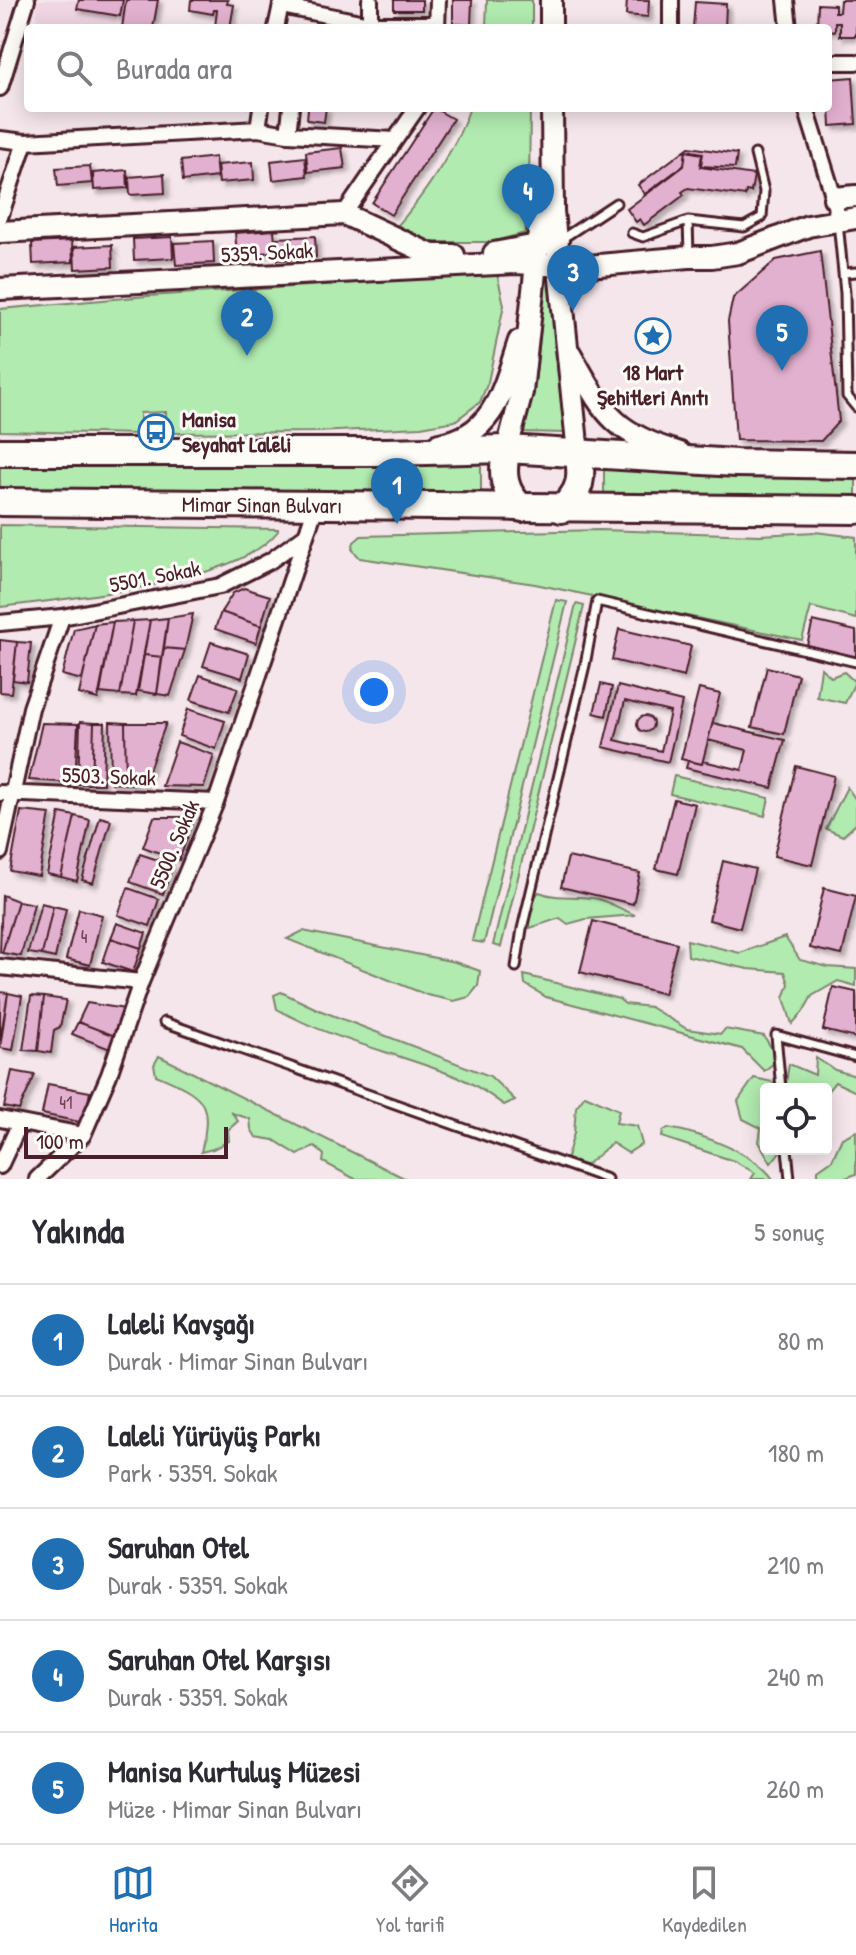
<!DOCTYPE html>
<html lang="tr">
<meta charset="utf-8">
<style>
:root{--surface:#fff;--page:#f2f2f3;--text:#2b2b33;--muted:#7c7c81;--line:#e1e1e2;--accent:#1f6fb2}
body{margin:0;font-family:"Patrick Hand",sans-serif;background:var(--page);color:var(--text)}
.controls{position:absolute;right:24px;bottom:24px;display:grid;overflow:hidden;border-radius:8px;box-shadow:0 4px 20px #0003}
.controls button{width:72px;height:72px;display:grid;place-items:center;padding:0;border:0;border-bottom:2px solid var(--line);background:var(--surface);color:var(--text);font:40px sans-serif}
.scale{position:absolute;left:24px;bottom:20px;width:204px;box-sizing:border-box;padding-left:8px;border:4px solid #4a1f2b;border-top:0;font-size:22px;line-height:28px;white-space:nowrap;color:#4a1f2b;-webkit-text-stroke:6px #fdfcf7;paint-order:stroke}
.you{position:absolute;left:374px;top:692px;width:28px;height:28px;margin:-20px;border:6px solid #fff;border-radius:50%;background:#1a73e8;box-shadow:0 0 0 12px #1a73e833}
.badge{display:grid;place-items:center;width:52px;height:52px;border-radius:50%;background:var(--accent);color:#fff;font-size:26px;font-weight:700}
.pin{position:absolute;translate:-50% -66px;filter:drop-shadow(0 2px 4px #0008)}
.pin::after{content:'';position:absolute;top:42px;width:28px;height:24px;background:inherit;clip-path:polygon(0 0,100% 0,50% 100%)}
.list{margin:0;padding:0;list-style:none}
h2{display:flex;justify-content:space-between;align-items:center;height:104px;margin:0;padding:0 32px;font-size:34px}
h2 small{font-size:26px;font-weight:400;color:var(--muted)}
.list li{display:grid;grid-template-columns:52px 1fr auto;gap:24px;align-items:center;box-sizing:border-box;height:112px;padding:0 32px;border-top:2px solid var(--line)}
.list b{display:block;font-size:30px;white-space:nowrap}
.list p{margin:0;font-size:26px;white-space:nowrap;color:var(--muted)}
.list em{font-size:26px;font-style:normal;color:var(--muted)}
.icon{flex:none;width:44px;height:44px;fill:none;stroke:currentColor;stroke-width:2;stroke-linecap:round;stroke-linejoin:round}
.map{position:relative;flex:none;width:856px;height:1179px;overflow:hidden}
.search{position:absolute;background:var(--surface);box-shadow:0 4px 20px #0003;left:24px;right:24px;top:24px;height:88px;display:flex;align-items:center;gap:20px;box-sizing:border-box;padding:0 28px;border-radius:8px;color:var(--muted);font-size:30px}
.sheet{height:664px;background:var(--surface)}
nav{display:flex;justify-content:space-around;align-items:center;box-sizing:border-box;height:112px;border-top:2px solid var(--line);background:var(--surface);font-size:22px;color:var(--muted)}
nav a{display:grid;justify-items:center;gap:4px}
nav .on{color:var(--accent)}
.map>svg:first-child{display:block}
</style>
<div class="map">
<svg width="856" height="1179" viewBox="0 0 856 1179">
<defs>
<filter id="shadow"><feDropShadow dx="4" dy="4" stdDeviation="2" flood-color="#0004"/></filter>
</defs>
<rect width="100%" height="100%" fill="#f5e6eb"/>
<filter id="ink" filterUnits="userSpaceOnUse"><feTurbulence type="fractalNoise" baseFrequency=".0125" numOctaves="2"/><feDisplacementMap in="SourceGraphic" scale="16" xChannelSelector="R" yChannelSelector="G"/><feConvolveMatrix kernelMatrix="1 2 1 2 8 2 1 2 1" color-interpolation-filters="sRGB"/></filter>
<g filter="url(#ink)">
<path fill="#f0d6e3" d="M38 0H162L155 28H83L36 21Z"/>
<path fill="#b1ebb0" stroke="#7e856e" stroke-width="2" d="M487 0H532V28H486Z
M467 108H530L529 187 525 233 491 242H419L393 231C422 198 455 151 469 110Z
M547 271H553L554 341 565 433 523 432 534 393Z
M497 274 504 305 488 382 480 402 455 421 421 427 316 432 167 433 166 412 140 413V434L0 431V309L148 296Z
M481 456V491L324 493 0 490V461Z
M604 466 856 473V498L604 497Z
M0 525 278 529V531C238 585 66 598 0 607Z
M600 530 760 535 815 532 856 537V619L811 607 802 640 535 584 360 558 352 549 354 542 361 536Z
M556 600 567 602 484 943 472 941Z
M576 604 584 606 501 947 493 945Z
M821 668 831 677 844 672 855 682 845 703 817 697Z
M674 776 769 798 765 816 670 794Z
M847 787 856 800V824L843 836 826 829Z
M539 892C559 900 577 894 598 899 611 903 623 910 635 915L586 919 568 924 560 918 530 928 525 908Z
M303 931 455 962 480 971 478 986 469 997 454 1001 427 995 287 939Z
M785 937 800 960 828 967 856 969V986L838 981 812 996 803 1012 792 1024 784 998 789 984 785 972 748 969 688 956 687 940 740 953Z
M524 975 619 999 625 1004 650 1007 687 1029 721 1034 725 1029 764 1036 772 1049 774 1063 764 1071 742 1049 546 997 525 984Z
M281 992 319 1010 490 1076 515 1100 504 1105C491 1096 477 1085 462 1079 401 1053 335 1042 277 1009L274 995Z
M159 1056 406 1179H355L323 1162 324 1155 314 1146 298 1155 274 1140 256 1137 251 1129 250 1119 232 1113 238 1121 228 1130 229 1141 213 1149 201 1152C214 1099 202 1095 156 1075L154 1065Z
M816 1058 835 1070 856 1076V1092L835 1082 826 1093V1089H792L786 1083 789 1064 815 1075Z
M754 1078 773 1082 775 1089H766V1149H779V1153L771 1163 759 1142 761 1128 743 1119 738 1101Z
M585 1095 619 1110 616 1123 637 1126 642 1144 628 1153 612 1143 585 1166 566 1161 574 1133 576 1107Z
M668 1128C699 1133 755 1153 773 1179H751L755 1173 734 1161 662 1137 663 1131Z
M856 1131V1174L843 1179H818V1170L832 1160 842 1138Z"/>
<path fill="#e3b1d0" stroke="#4a1f2b" stroke-width="2" fill-rule="evenodd" filter="url(#shadow)" d="M79 0H123L120 16 77 9Z
M126 0H158L153 28H122Z
M191 0H228L227 4 234 5 230 28 215 27 217 10H214L213 14 190 10Z
M394 0H422V10H394Z
M453 0H472L471 25 453 24Z
M627 0H649L648 17 626 15Z
M840 0H856V36H840V22H835V31L817 28 818 4 835 5V12H839Z
M695 2 726 4 725 28H693Z
M853 77 856 124 831 126 830 109 826 108H828V79Z
M308 108H326L324 122 307 120Z
M434 108 453 119 391 215 372 203Z
M689 147 737 154 735 168 701 166 703 153 686 150 684 165 645 194 638 185Z
M342 148 345 168 308 172 306 152Z
M686 151 702 154 700 167 754 175 751 192 746 191 745 196 688 188 682 192 684 195 644 225 640 219 636 222 627 209 684 166Z
M215 157 217 177 183 181 181 161Z
M305 157 307 176 273 180 271 161Z
M253 162 254 180 219 183 217 165Z
M90 166 92 183 58 186 56 168Z
M127 170 128 188 94 190 93 173Z
M164 174 165 193 130 195 129 177Z
M274 230 276 252 237 254 235 233Z
M315 236 316 257 278 260 277 238Z
M172 237 173 258 134 260 133 239Z
M72 241 73 262 33 264 32 243Z
M213 241 214 263 176 265 174 243Z
M112 245 113 267 75 269 74 247Z
M820 251 839 421 821 441 736 440 728 321 733 298 776 260Z
M244 588 270 596 261 626 221 612 233 593Z
M221 612 261 626 256 643 215 629Z
M193 614 185 650 164 648 168 618Z
M168 618 162 657 144 655 150 620Z
M150 620 136 696 120 695 133 621Z
M133 621 120 695 100 693 113 622Z
M813 621 856 631V657L807 645Z
M113 622 98 699 79 694 95 624Z
M95 624 82 680 62 675 74 629Z
M619 629 691 646 684 677 612 660Z
M0 640 17 642 11 693 0 692Z
M17 642 31 643 27 682 13 680Z
M211 642 249 654 242 678 203 666Z
M164 648 185 650 170 696 157 694Z
M144 655 162 657 157 694 138 691Z
M767 667 798 675 784 734 752 727Z
M200 675 238 688 229 712 191 700Z
M601 684 612 687 606 716 594 713Z
M618 686 682 702 668 762 603 747ZM625 701 670 712 661 751 615 740Z
M699 689 720 694 702 764 681 759Z
M188 709 225 721 216 749 179 736Z
M637 724a8 8 0 1 1 16 0a8 8 0 1 1-16 0Z
M80 722 94 723 92 784H78Z
M110 722 125 723 126 784 111 783Z
M42 723 78 724 75 783 29 780Z
M94 723H105L103 784H92Z
M125 723H166L144 784H126Z
M713 723 785 740 772 788 686 768 688 761 702 764 703 761 742 770 747 750 708 740Z
M177 742 214 755 204 787 162 786Z
M796 766 834 776 812 865 774 856Z
M674 799 695 804 678 874 656 869Z
M21 811 50 814 39 876 10 871Z
M60 813 75 816 61 877 47 874Z
M75 816 90 820 77 881 61 877Z
M100 817 111 820 93 883 82 880Z
M154 817H195L179 860 143 847Z
M140 854 173 865 163 894 130 882Z
M568 857 640 873 633 904 561 887Z
M723 861 755 869 740 928 709 920Z
M128 888 159 899 150 926 118 915Z
M824 888 856 896 842 955 810 948Z
M2 895 18 901 2 953 0 952Z
M18 901 34 904 21 956 2 953Z
M41 903 53 906 42 955 28 953Z
M53 906 66 909 55 958 42 955Z
M79 909 102 915 90 965 66 959Z
M593 921 677 943 664 994 580 972Z
M117 923 146 933 141 948 111 938Z
M111 938 141 948 133 972 103 962Z
M833 987 856 992V1038L823 1030Z
M0 992 8 993 0 1041Z
M8 993 22 996 13 1050 0 1048Z
M31 996 44 997 38 1051 23 1050Z
M44 997 66 1000 60 1027 54 1030 51 1053 38 1051Z
M87 1003 125 1009 115 1036 78 1022Z
M78 1022 115 1036 110 1049 72 1034Z
M12 1071 35 1075 19 1110 4 1107Z
M48 1084 90 1092 84 1123 42 1114Z"/>
<g fill="none" stroke-linecap="round" stroke-linejoin="round">
<defs>
<path id="lane" d="M688 221 689 254
M838 222 845 293 847 396 856 407
M632 233 643 237 688 221 744 227 762 217 764 191 755 154
M560 240 616 203
M844 273 856 272
M516 967 522 929 585 665 597 601 856 662
M164 1022 607 1179
M781 1089 776 1035 856 1057
M787 1149 790 1179"/>
<path id="street" d="M786 0 789 28
M281 6 370 24H437
M370 24V0
M276 28 282 0
M437 28 438 0
M671 28V0
M828 62H856
M0 88 27 0
M806 108 834 198 838 220
M258 129 288 134 395 140
M288 134 291 108
M0 139 25 142 258 129 261 108
M344 214 417 108
M0 217 25 142
M0 623 62 617 220 586 270 561 306 535
M0 793 216 802
M0 852 31 708 62 617
M0 967 141 982
M0 1119 83 1135
M0 1166 20 1123
M37 1179 83 1135 109 1075 141 982 216 802 316 506"/>
<path id="secondary" d="M551 0V28
M552 108 553 211 578 453
M834 198 856 196
M0 232 344 214 432 255H454
M494 253 558 241
M0 289 516 263 577 267 689 257H712L738 253 808 226 856 218
M570 353C604 412 610 432 680 453
M439 444C495 436 504 386 519 341
M507 449 522 392 538 245 541 196"/>
<g id="highway">
<path d="M507 449C501 473 503 492 522 508"/>
<path d="M0 452H387L507 449 736 463 856 465"/>
<path id="s1" d="M0 502 856 510"/>
<path d="M562 509C581 491 583 478 578 453"/>
</g>
</defs>
<use href="#lane" stroke="#4a1f2b" stroke-width="13"/>
<use href="#street" stroke="#4a1f2b" stroke-width="20"/>
<use href="#secondary" stroke="#4a1f2b" stroke-width="26"/>
<use href="#highway" stroke="#4a1f2b" stroke-width="32"/>
<use href="#lane" stroke="#fdfcf7" stroke-width="7"/>
<use href="#street" stroke="#fdfcf7" stroke-width="14"/>
<use href="#secondary" stroke="#fdfcf7" stroke-width="20"/>
<use href="#highway" stroke="#fdfcf7" stroke-width="26"/>
</g>
</g>
<defs>
<symbol id="sight-ring" viewBox="-11 -11 22 22"><circle r="9.5" fill="#fdfcf7" stroke="#1f6fb2" stroke-width="1.5"/><path d="M0-6L1.8-2.2L6-1.7L2.9 1.2L3.7 5.4L0 3.3L-3.7 5.4L-2.9 1.2L-6-1.7L-1.8-2.2Z" fill="#1f6fb2"/></symbol>
<symbol id="bus-ring" viewBox="-11 -11 22 22"><circle r="9.5" fill="#fdfcf7" stroke="#1f6fb2" stroke-width="1.5"/><path d="M-5-6H5V4H4V6H2V4H-2V6H-4V4H-5ZM-3.5-4V0h7V-4ZM-3.5 1.2v1.5H-2V1.2ZM2 1.2v1.5H3.5V1.2Z" fill="#1f6fb2"/></symbol>
</defs>
<g fill-rule="evenodd">
<use href="#sight-ring" x="633" y="316" width="40" height="40"/>
<use href="#bus-ring" x="136" y="412" width="40" height="40"/>
</g>
<g text-anchor="middle" stroke-width="6" stroke-linejoin="round" paint-order="stroke">
<g font-size="18" fill="#704454">
<text x="84" y="943">4</text>
<text x="66" y="1109">41</text>
</g>
<g font-size="22" fill="#4a1f2b" stroke="#fdfcf7">
<text transform="translate(267 252) rotate(-3)" y="8">5359. Sokak</text>
<text dy="8" stroke="none"><textPath href="#s1" startOffset="262">Mimar Sinan Bulvarı</textPath></text>
<text transform="translate(155 576) rotate(-11)" y="8">5501. Sokak</text>
<text transform="translate(109 776) rotate(2)" y="8">5503. Sokak</text>
<text transform="translate(174 844) rotate(-67)" y="8">5500. Sokak</text>
</g>
<g font-size="22" font-weight="bold" fill="#4a1f2b" stroke="#fdfcf7">
<text x="653" y="380">18 Mart<tspan x="653" dy="25">Şehitleri Anıtı</tspan></text>
<text x="182" y="427" text-anchor="start">Manisa<tspan x="182" dy="25">Seyahat Laleli</tspan></text>
</g>
</g>
</svg>
<div class="controls">
<button><svg class="icon" aria-label="locate" viewBox="0 0 24 24"><circle cx="12" cy="12" r="6"/><path d="M12 2v4M12 18v4M2 12h4M18 12h4"/></svg></button>
</div>
<div class="scale">100 m</div>
<div class="you"></div>
<div class="pin badge" style="left:397px;top:524px">1</div>
<div class="pin badge" style="left:247px;top:356px">2</div>
<div class="pin badge" style="left:573px;top:311px">3</div>
<div class="pin badge" style="left:528px;top:230px">4</div>
<div class="pin badge" style="left:782px;top:371px">5</div>
<div class="search"><svg class="icon" aria-label="search" viewBox="0 0 24 24"><circle cx="10" cy="10" r="6"/><path d="M15 15l6 6"/></svg>Burada ara</div>
</div>
<section class="sheet">
<h2>Yakında<small>5 sonuç</small></h2>
<ul class="list">
<li><span class="badge">1</span><div><b>Laleli Kavşağı</b><p>Durak · Mimar Sinan Bulvarı</p></div><em>80 m</em></li>
<li><span class="badge">2</span><div><b>Laleli Yürüyüş Parkı</b><p>Park · 5359. Sokak</p></div><em>180 m</em></li>
<li><span class="badge">3</span><div><b>Saruhan Otel</b><p>Durak · 5359. Sokak</p></div><em>210 m</em></li>
<li><span class="badge">4</span><div><b>Saruhan Otel Karşısı</b><p>Durak · 5359. Sokak</p></div><em>240 m</em></li>
<li><span class="badge">5</span><div><b>Manisa Kurtuluş Müzesi</b><p>Müze · Mimar Sinan Bulvarı</p></div><em>260 m</em></li>
</ul>
</section>
<nav>
<a class="on"><svg class="icon" aria-label="map" viewBox="0 0 24 24"><path d="M3 6l6-2 6 2 6-2v14l-6 2-6-2-6 2zM9 4v14M15 6v14"/></svg>Harita</a>
<a><svg class="icon" aria-label="directions" viewBox="0 0 24 24"><path d="M12 3l9 9-9 9-9-9zM9 14v-3h6M13 9l2 2-2 2"/></svg>Yol tarifi</a>
<a><svg class="icon" aria-label="saved" viewBox="0 0 24 24"><path d="M7 4h10v16l-5-4-5 4z"/></svg>Kaydedilen</a>
</nav>
